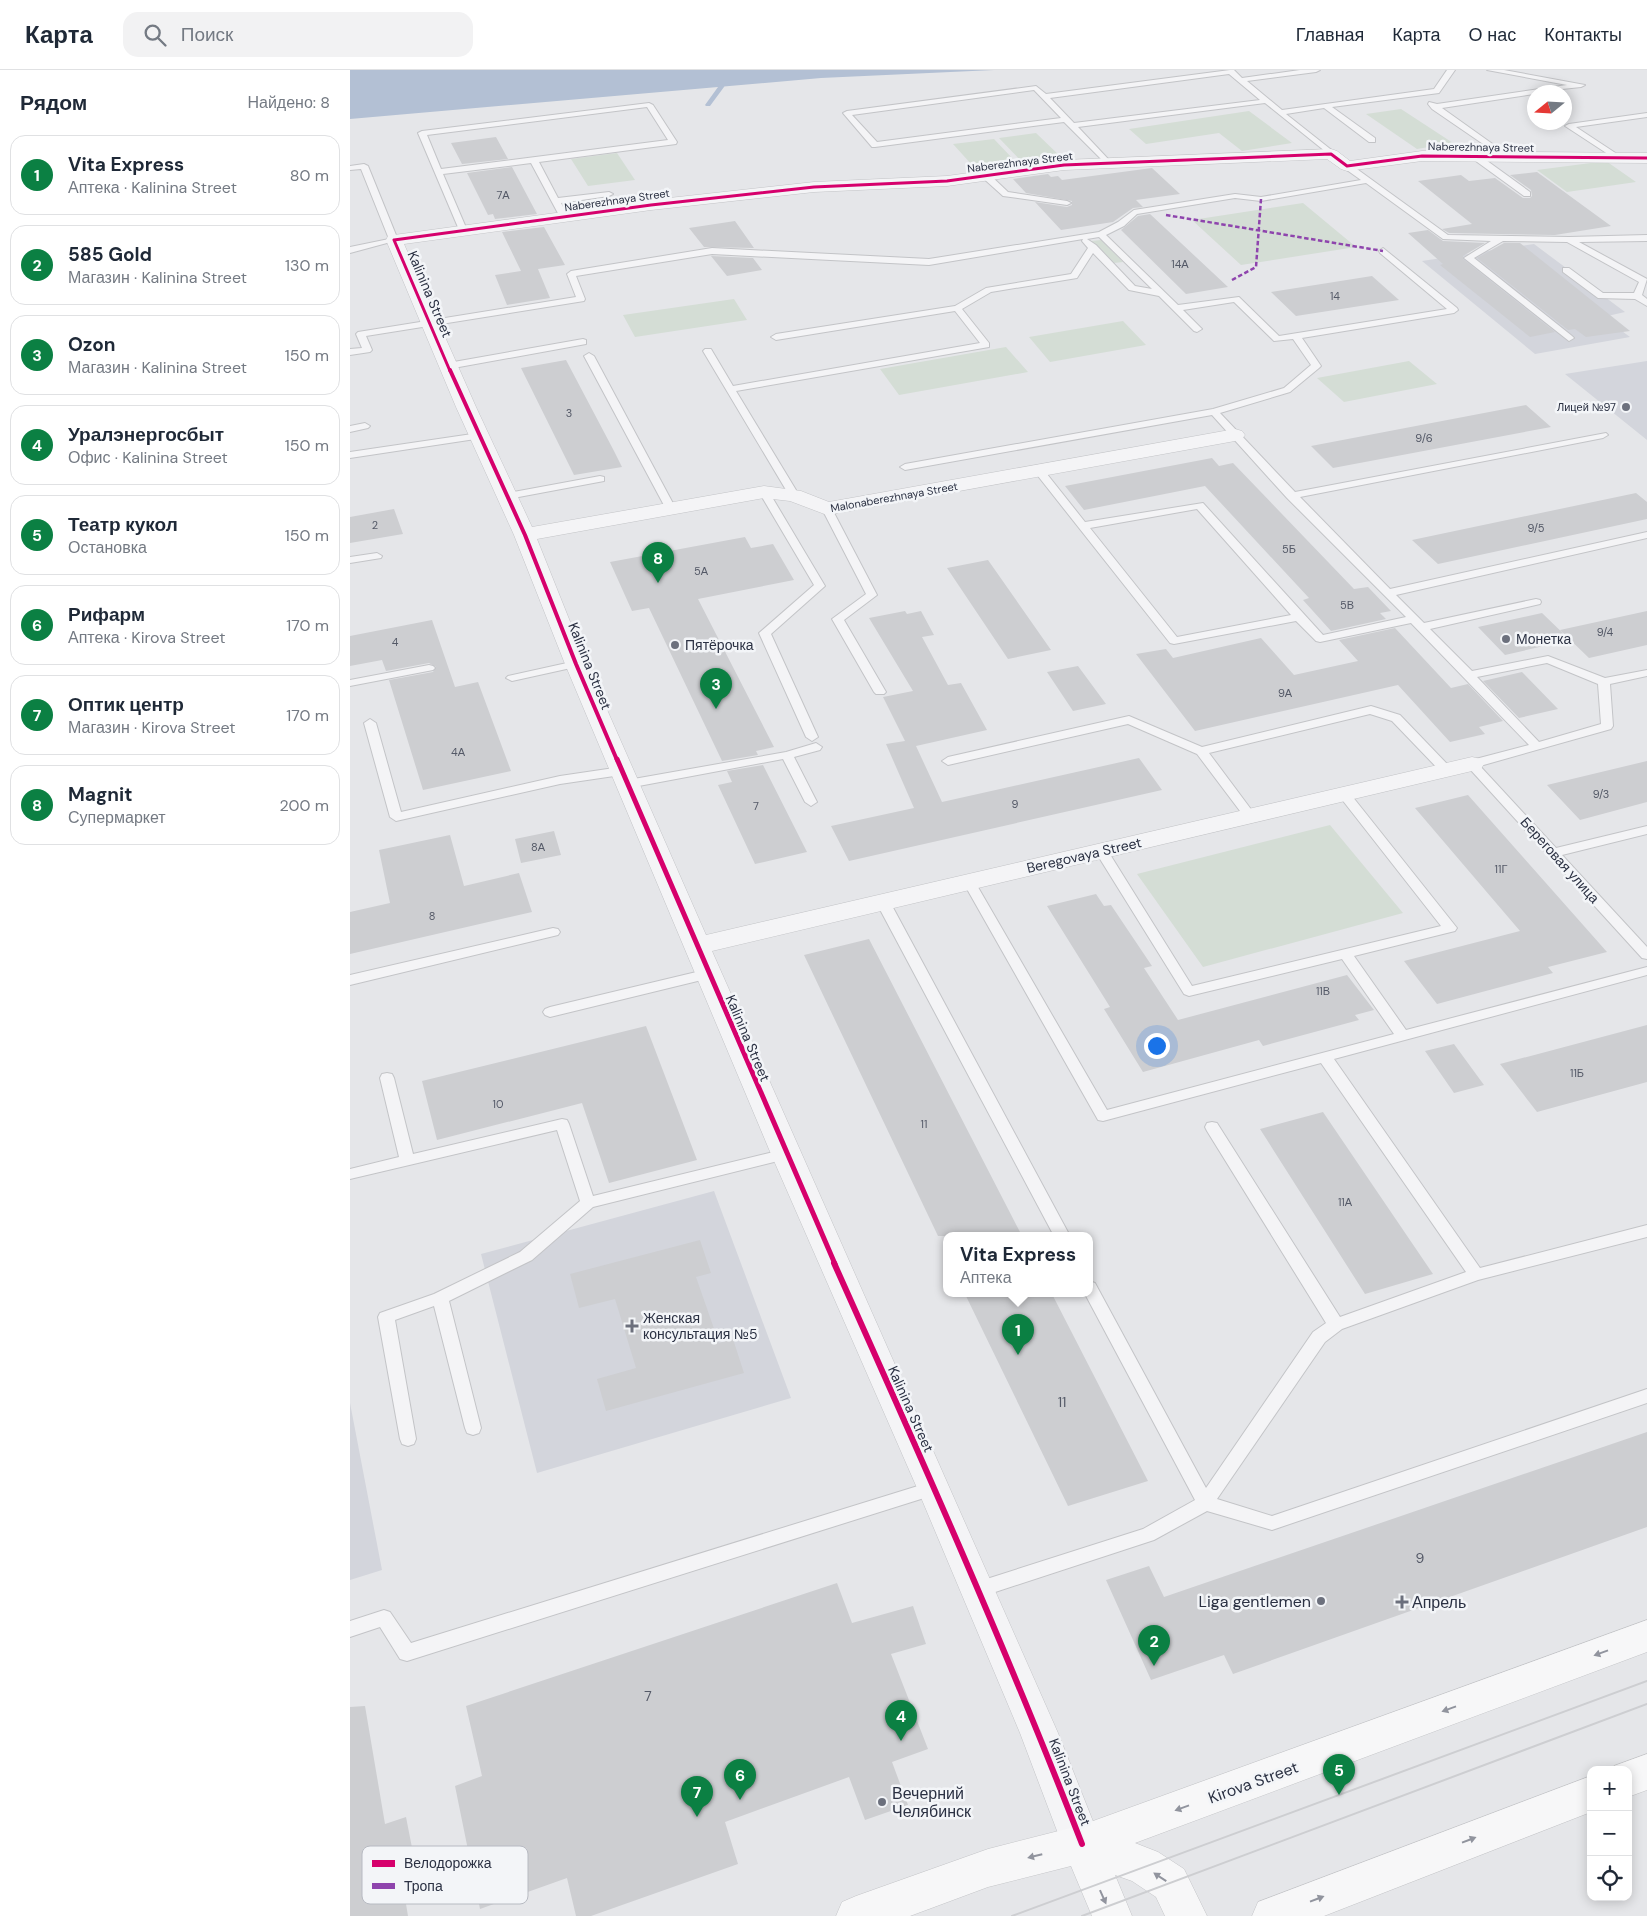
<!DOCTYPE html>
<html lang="ru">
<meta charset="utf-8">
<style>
:root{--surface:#fff;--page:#f2f2f3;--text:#1f2937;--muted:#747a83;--line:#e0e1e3;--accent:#0b8043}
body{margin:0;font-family:"DM Sans",sans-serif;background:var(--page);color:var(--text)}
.controls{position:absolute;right:15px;bottom:15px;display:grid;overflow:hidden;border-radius:10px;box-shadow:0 2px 12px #0003}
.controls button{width:45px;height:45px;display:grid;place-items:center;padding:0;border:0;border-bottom:1px solid var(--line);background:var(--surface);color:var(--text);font:25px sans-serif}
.compass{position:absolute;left:1177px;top:15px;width:45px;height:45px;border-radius:50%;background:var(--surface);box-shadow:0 2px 12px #0003;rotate:252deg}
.you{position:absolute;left:806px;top:975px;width:18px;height:18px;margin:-12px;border:4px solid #fff;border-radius:50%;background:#1a73e8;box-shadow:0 0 0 8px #1a73e833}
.badge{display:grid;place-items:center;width:32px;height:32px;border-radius:50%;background:var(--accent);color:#fff;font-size:16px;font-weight:700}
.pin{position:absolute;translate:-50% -41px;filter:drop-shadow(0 1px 2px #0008)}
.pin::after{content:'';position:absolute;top:26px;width:18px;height:15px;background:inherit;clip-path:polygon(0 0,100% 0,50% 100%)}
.popup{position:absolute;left:593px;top:1162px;width:150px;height:65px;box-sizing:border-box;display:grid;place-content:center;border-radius:10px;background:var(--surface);filter:drop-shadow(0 1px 4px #0005);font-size:16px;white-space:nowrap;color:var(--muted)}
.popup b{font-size:19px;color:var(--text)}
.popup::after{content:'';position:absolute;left:50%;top:100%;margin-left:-10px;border:10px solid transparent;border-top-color:var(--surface)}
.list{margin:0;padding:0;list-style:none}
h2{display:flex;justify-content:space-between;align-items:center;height:65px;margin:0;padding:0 20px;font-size:21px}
h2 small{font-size:16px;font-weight:400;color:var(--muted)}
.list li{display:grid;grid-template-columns:32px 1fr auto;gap:15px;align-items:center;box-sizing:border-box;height:80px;margin:0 10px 10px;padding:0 10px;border:1px solid var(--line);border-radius:15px}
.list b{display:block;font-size:19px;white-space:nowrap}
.list p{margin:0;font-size:16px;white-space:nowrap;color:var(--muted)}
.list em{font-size:16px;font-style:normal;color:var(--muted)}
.icon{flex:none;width:28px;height:28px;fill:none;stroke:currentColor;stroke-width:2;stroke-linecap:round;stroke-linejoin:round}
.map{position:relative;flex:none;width:1297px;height:1846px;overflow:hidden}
header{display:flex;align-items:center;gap:30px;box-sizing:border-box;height:70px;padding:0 25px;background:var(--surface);border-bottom:1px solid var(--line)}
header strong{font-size:24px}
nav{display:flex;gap:28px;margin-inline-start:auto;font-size:18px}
.search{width:350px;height:45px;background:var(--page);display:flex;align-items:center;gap:12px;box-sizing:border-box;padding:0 18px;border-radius:15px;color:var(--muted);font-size:19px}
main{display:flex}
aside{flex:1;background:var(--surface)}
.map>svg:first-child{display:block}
</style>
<header>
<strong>Карта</strong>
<div class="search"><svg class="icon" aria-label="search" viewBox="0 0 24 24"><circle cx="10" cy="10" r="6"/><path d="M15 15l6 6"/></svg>Поиск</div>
<nav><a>Главная</a><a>Карта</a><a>О нас</a><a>Контакты</a></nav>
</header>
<main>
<aside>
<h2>Рядом<small>Найдено: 8</small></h2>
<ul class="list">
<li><span class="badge">1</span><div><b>Vita Express</b><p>Аптека · Kalinina Street</p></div><em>80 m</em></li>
<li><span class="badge">2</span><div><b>585 Gold</b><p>Магазин · Kalinina Street</p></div><em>130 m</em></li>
<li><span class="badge">3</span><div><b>Ozon</b><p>Магазин · Kalinina Street</p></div><em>150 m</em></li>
<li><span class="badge">4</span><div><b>Уралэнергосбыт</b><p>Офис · Kalinina Street</p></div><em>150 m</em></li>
<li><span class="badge">5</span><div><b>Театр кукол</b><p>Остановка</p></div><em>150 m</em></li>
<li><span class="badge">6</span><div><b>Рифарм</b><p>Аптека · Kirova Street</p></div><em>170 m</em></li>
<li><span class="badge">7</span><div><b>Оптик центр</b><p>Магазин · Kirova Street</p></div><em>170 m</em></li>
<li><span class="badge">8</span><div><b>Magnit</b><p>Супермаркет</p></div><em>200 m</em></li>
</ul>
</aside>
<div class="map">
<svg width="1297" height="1846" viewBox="0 0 1297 1846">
<rect width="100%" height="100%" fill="#e5e6e9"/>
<path fill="#d3d5dc" d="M1184 174 1275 242 1253 247 1280 267 1185 284 1072 191Z
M1297 291V370L1215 304Z
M364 1121 441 1328 187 1403 131 1184Z
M0 1333 32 1500 0 1510Z"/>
<path fill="#d4ddd5" d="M1051 39 1103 73 1067 79 1016 44Z
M899 41 942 73 892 81 869 63 796 74 779 59Z
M686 63 711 87 673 93 649 68Z
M644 69 663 89 622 95 603 74Z
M267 83 285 110 238 116 221 89Z
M1256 91 1286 112 1217 122 1187 100Z
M953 133 1006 177 891 195 842 150Z
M751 170 773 192 764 193 741 171Z
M384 229 397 250 285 267 273 245Z
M773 251 796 275 700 292 679 267Z
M656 277 678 302 549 325 530 299Z
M1059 291 1087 314 994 332 967 308Z
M980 755 1053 843 853 897 787 804Z"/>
<path fill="#b3c0d4" d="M0 0H644L471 8 0 49Z"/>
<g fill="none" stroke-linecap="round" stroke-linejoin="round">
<path fill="#b3c0d4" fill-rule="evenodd" d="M375 0H381L374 17 360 36H356L355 35 368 17Z"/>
</g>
<path fill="#cdced1" d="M146 67 158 89 112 94 101 73Z
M162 97 187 144 145 149 143 144 138 145 117 103Z
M802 98 830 124 786 130 793 137 783 138 763 152 711 160 685 132 717 137 722 135V131L676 123 663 109 698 104 701 107 708 106 712 110Z
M1187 102 1261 156 1205 165 1099 163 1092 159 1122 154 1068 111 1111 105 1119 111 1145 108 1173 128H1180L1182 126 1181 120 1160 105Z
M800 144 878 217 836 224 771 160 788 146Z
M385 151 404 178 354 177 339 158Z
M194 157 215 195 188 199 200 228 157 235 145 205 171 201 152 162Z
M1078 160 1093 171 1135 173 1113 186V189L1205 262 1180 267 1090 195 1093 194 1058 163Z
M1154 173H1170L1280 261 1236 267 1225 259 1218 260 1127 188Z
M361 186 403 188 412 200 377 206Z
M1022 206 1049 230 946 246 921 222Z
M216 290 264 381 272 397 224 405 171 298Z
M1176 335 1201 357 983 398 961 376Z
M862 388 869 396 883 393 1004 519 1018 517 1041 541 1030 543 1036 549 981 561 953 530 959 528 855 416 734 440 715 416Z
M1286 423 1297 432V449L1088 494 1062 470Z
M44 439 53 464 0 473V447Z
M395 467 401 478 423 474 444 510 348 529 424 677 406 681 408 685 372 691 299 538 282 541 260 492Z
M638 490 701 580 658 589 597 498Z
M555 541 557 544 571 541 584 565 572 567 598 615 611 613 637 660 566 676 592 732 789 688 812 720 499 791 481 756 564 738 536 674 555 671 533 627 563 621 519 548Z
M1297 541V575L1239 588 1210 560Z
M1192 543 1220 570 1155 585 1128 557Z
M82 550 105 617 128 612 161 701 73 720 39 610 83 602 86 597 79 593 36 601 32 590 0 596V566Z
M1045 558 1101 618 1118 614 1153 651 1129 657 1135 664 1100 672 1048 615 845 661 786 584 816 579 823 588 911 568 944 605 1008 591 989 570Z
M728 596 756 634 723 641 697 602Z
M1172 602 1208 639 1169 648 1133 611Z
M1297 691V732L1230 750 1197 715Z
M413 695 457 782 405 794 368 715 382 712 377 701Z
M1118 725 1257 882 1198 897 1203 903 1087 934 1054 891 1170 861 1065 738Z
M204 761 211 785 171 793 165 769Z
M100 765 114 816 169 803 182 842 0 884V842L40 833 29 780Z
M746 824 754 836 761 835 802 896 794 898 828 950 997 905 1024 940 1005 945 1009 950 913 976 909 970 793 1002 754 939 760 937 697 836Z
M519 869 672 1166H588L454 885Z
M1297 955V1012L1187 1042 1150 994Z
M296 956 347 1090 259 1113 232 1033 87 1070 72 1011Z
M1104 974 1134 1015 1104 1023 1075 981Z
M973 1042 1083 1204 1015 1224 910 1059Z
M350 1170 361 1203 346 1207 369 1273 383 1269 394 1303 256 1341 247 1309 286 1298 265 1229 229 1238 220 1204Z
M615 1224H702L798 1411 718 1436Z
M1297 1362V1457L883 1604 874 1585 801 1610 756 1510 799 1496 814 1527Z
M487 1513 502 1553 563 1536 576 1574 541 1584 578 1679 542 1692 558 1735 515 1750 499 1707 375 1752 388 1794 241 1846H226L217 1808 130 1839 105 1716 132 1706 116 1636Z
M15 1636 35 1754 56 1747 65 1793 50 1798 58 1846H0V1637Z"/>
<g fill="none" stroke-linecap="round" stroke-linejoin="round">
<defs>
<path id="lane" d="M880 0H884L892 8 950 0H970L966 2 897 11 932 40 1084 19 1097 0H1105L1089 23 982 37 1025 68V72H1019L974 38 936 44 984 82V86H981L915 33 728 57 760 91V95H757L714 52 525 77H522L493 43 497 41 686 16 696 24ZM879 4 910 30 724 53 700 28ZM684 20 711 48 527 72 502 45Z
M1137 0H1154L1235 15 1231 17 1184 22V24L1092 38 1158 85V89H1155L1082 39 1078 34 1079 32 1087 34 1217 15Z
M299 33 303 35 327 72 326 74 189 92 208 128 259 122 263 124 259 126 211 133 218 147 214 149 210 147 181 93 93 104 117 160 110 162 68 63 72 61ZM297 37 318 70 91 99 77 65Z
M1297 43V47L1226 57 1270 86V90H1267L1215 56 1219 54Z
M1123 85H1129L1180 122V126H1174L1123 89Z
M14 94 18 96 48 170 0 183V177L39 169 11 99 0 100V96Z
M994 94H1000L1098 165 1219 167 1297 165V171L1229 172 1297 209 1292 225 1297 229V236L1285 229 1248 228 1213 202V198H1219L1253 223H1284L1289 212 1217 172 1153 171 1124 188 1222 266 1224 268 1219 271 1114 188 1141 171 1093 169 1016 113 911 131 885 128 787 144 774 156 756 165 828 235 889 227 929 266 1097 239 1030 183 1029 181 1033 178 1107 238 1108 240 1104 243 952 268 971 296 969 298 940 322 870 343 945 422 1256 363 1258 365 1253 368 950 427 1040 519 1297 462V468L1046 525 1074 553 1186 529 1190 530 1191 532 1190 534 1080 559 1122 601 1198 586 1255 608 1297 600V606L1260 614 1263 656 1261 659 1130 696 1206 778 1297 756V764L1212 785 1297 877V889L1292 888 1118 697 1116 694 1118 691 1179 675 1061 553 970 572 966 571 946 551 824 574 820 573 684 401 685 399H693L735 452 853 433 973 565 1056 547 937 428 862 345 555 400 550 397 555 394 863 339 934 318 961 295 943 269 924 271 884 232 833 240 852 259 847 262 844 261 809 226 779 220 743 183 727 208 641 222 612 239 639 273V277L386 321 449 425 444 428 439 425 353 281 355 279H361L383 316 630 273 605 241 426 270 421 267 426 264 605 236 636 218 721 204 738 178 732 171 733 169 579 195 362 184 226 206 235 229 234 231 16 266 22 280 20 282 0 285V279L12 278 6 264 8 262 226 227 217 204 221 201 362 178 579 189 749 162 768 152 784 140 885 124 911 127 1011 110 994 98ZM749 167 802 219 785 216 746 175 737 169ZM847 439 941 545 827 567 740 458ZM1197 593 1248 614 1251 654 1189 672 1127 607Z
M633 104H639L658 122 717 131 721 133 717 135 653 126 633 108Z
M233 269 236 270V274L98 299 93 296 98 293Z
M239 283 244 286 326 439 325 441 321 442 316 439 234 286Z
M15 353 20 356 18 358 0 362V356Z
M129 363 132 364V368L0 388V382Z
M250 406 254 407V411L158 429 153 426 158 423Z
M414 419 419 422 475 516 421 564 468 667 462 671 456 667 409 563 464 515 409 422Z
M477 436 482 439 527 525 494 550 536 622 534 624H526L524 622 482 549 516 524 472 439Z
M27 483 32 486 31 488 0 493V487Z
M226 591 232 594 230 596 162 611 156 608 158 606Z
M79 595 83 596 85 598 83 600 0 616V610Z
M1021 636 1050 645 1100 697 1102 700 1100 703H1092L1042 651 1020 644 859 683 906 746 900 750 896 749 847 684 778 654 598 695 592 691 598 687 779 646 852 677Z
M20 649 26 653 51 742 210 706 271 697 277 701 271 705 210 714 46 751 40 747 14 653Z
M466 673 472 677 470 680 444 687 467 732 461 736 455 732 433 689 278 718 272 714 278 710 436 682Z
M994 720 998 721 1107 858 1105 861 1004 886 1056 960 1297 897V905L984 989 1130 1198 1297 1155V1167L1128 1210 992 1259 975 1272 867 1429 922 1446 1297 1319V1333L922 1460 857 1441 804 1470 627 1528 621 1526 618 1520 621 1514 793 1459 845 1430 735 1224H739V1211L745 1213 856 1418 963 1262 976 1253 857 1061 855 1057 857 1053 862 1052 867 1053 990 1247 1116 1202 971 993 753 1051 748 1050 613 812 619 808 625 812 757 1040 1044 964 992 889 839 926 834 924 745 781 751 777 756 778 842 916 1091 856 990 727 988 724Z
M533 828 540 832 720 1166H704L526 832Z
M203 858 208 859 210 862 208 865 0 915V905Z
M359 899 364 901 366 904 364 907 200 947 195 945 193 942 195 939 200 937Z
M37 1003 42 1004 44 1008 63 1084 212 1049 217 1050 219 1054 243 1126 436 1079 441 1080 443 1084 441 1088 436 1089 243 1137 182 1190 99 1231 131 1358 129 1363 123 1365 117 1363 115 1358 84 1236 45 1250 66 1369 64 1374 58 1376 52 1374 50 1369 28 1247 30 1243 84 1224 170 1182 230 1131 207 1060 0 1109V1099L49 1087 30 1008 32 1004Z
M584 1411 590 1413 593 1418 590 1423 57 1591 50 1589 30 1557 0 1567V1551L34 1540 40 1542 61 1573Z"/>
<path id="street" d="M981 79 987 81 1000 91 1072 81 1297 83V93L1072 91 997 101 991 99 977 89 714 100 597 116 464 122 301 140 54 174 126 337 182 457 414 416 451 421 479 432 885 359 892 361 895 365 892 369 885 371 477 445 440 431 414 428 187 469 237 594 356 865 1122 687 1131 689 1134 694 1131 699 1122 701 362 881 708 1663 752 1774 746 1787 732 1793 718 1787 712 1774 670 1663 567 1418 421 1084 215 594 164 465 106 337 36 170 38 166 44 165 301 130 464 112 597 106 714 90Z"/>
<path id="secondary" d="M1297 1550V1582L785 1773 808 1782 834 1799 857 1846H815L806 1827 782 1811 765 1805 782 1846H742L721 1796 638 1817 560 1846H486L492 1832 506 1826 638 1779 732 1755Z
M1297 1684V1720L1278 1727V1700H1263L1264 1696Z
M1241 1706V1742L974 1846H902L908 1832Z"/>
</defs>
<use href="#lane" stroke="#c3c4c7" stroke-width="2"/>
<use href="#street" stroke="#c3c4c7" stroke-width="1"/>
<use href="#secondary" stroke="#c3c4c7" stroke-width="1"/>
<use href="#lane" fill="#f4f4f6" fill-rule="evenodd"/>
<use href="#street" fill="#f4f4f6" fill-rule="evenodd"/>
<use href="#secondary" fill="#f7f7f8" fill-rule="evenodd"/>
<path stroke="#cdced1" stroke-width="2" d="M662 1846 1297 1611
M732 1846 1297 1634"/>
<path stroke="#8e44ad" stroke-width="2.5" stroke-dasharray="4.5 2.5" stroke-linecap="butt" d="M816 145 1033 181
M882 210 906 197 911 129"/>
<defs>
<path id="cycleway-far3" d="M100 301 44 170 301 135 464 117 597 111 714 95 981 84 997 96 1072 86 1297 88"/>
<path id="cycleway-far2" d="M100 300 175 465 226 594 267 690"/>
<path id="cycleway-far1" d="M267 689 485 1194"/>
<path id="cycleway" d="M484 1193C570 1385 656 1578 732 1774"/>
</defs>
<use href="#cycleway-far3" stroke="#f3f5f8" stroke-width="5"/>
<use href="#cycleway-far2" stroke="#f3f5f8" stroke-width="6"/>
<use href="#cycleway-far1" stroke="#f3f5f8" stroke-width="8"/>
<use href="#cycleway" stroke="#f3f5f8" stroke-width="9"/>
<use href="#cycleway-far3" stroke="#d6006c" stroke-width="3"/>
<use href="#cycleway-far2" stroke="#d6006c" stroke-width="4"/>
<use href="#cycleway-far1" stroke="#d6006c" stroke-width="5"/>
<use href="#cycleway" stroke="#d6006c" stroke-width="6"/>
</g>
<defs><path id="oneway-solid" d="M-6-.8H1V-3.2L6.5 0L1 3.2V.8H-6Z" transform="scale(1.25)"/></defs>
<g fill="#91949e">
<use href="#oneway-solid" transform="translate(1251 1583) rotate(160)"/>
<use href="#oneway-solid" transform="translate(1099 1639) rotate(160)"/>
<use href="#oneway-solid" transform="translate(832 1738) rotate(160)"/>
<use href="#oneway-solid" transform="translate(1119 1770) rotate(-21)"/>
<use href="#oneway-solid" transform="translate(685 1786) rotate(166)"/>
<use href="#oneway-solid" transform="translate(810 1807) rotate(-147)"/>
<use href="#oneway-solid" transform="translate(753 1827) rotate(66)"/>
<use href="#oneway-solid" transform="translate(967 1829) rotate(-21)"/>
</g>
<g fill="#6c707d" stroke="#f3f5f8" stroke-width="2">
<circle cx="1276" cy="337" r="5"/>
<circle cx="1156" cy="569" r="5"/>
<circle cx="325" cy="575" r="5"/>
<path d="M279.5 1248.5h5v5h5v5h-5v5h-5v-5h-5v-5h5z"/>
<circle cx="971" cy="1531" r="5"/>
<path d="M1049.5 1524.5h5v5h5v5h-5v5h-5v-5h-5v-5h5z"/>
<circle cx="532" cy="1732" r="5"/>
</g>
<g text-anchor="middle" stroke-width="5" stroke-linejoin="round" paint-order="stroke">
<g font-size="11" fill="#2b3143" stroke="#f3f5f8">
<text transform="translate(1131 77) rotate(1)" y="4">Naberezhnaya Street</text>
<text transform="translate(670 92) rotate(-7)" y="4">Naberezhnaya Street</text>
<text transform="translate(267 130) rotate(-8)" y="4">Naberezhnaya Street</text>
<text transform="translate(544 427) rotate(-10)" y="4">Malonaberezhnaya Street</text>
</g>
<g font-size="11" fill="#545967">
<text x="153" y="129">7А</text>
<text x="830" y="198">14А</text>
<text x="985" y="230">14</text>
<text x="219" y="347">3</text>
<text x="1074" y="372">9/6</text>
<text x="25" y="459">2</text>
<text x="1186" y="462">9/5</text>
<text x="939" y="483">5Б</text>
<text x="351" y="505">5А</text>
<text x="997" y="539">5В</text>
<text x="1255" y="566">9/4</text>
<text x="45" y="576">4</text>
<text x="935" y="627">9А</text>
<text x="108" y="686">4А</text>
<text x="1251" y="728">9/3</text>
<text x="665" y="738">9</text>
<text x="406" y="740">7</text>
<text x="188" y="781">8А</text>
<text x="1151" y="803">11Г</text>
<text x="82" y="850">8</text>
<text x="973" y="925">11В</text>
<text x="1227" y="1007">11Б</text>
<text x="148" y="1038">10</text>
<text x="574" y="1058">11</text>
<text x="995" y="1136">11А</text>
</g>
<g font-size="11" fill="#2b3143" stroke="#f3f5f8" text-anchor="end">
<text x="1266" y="341">Лицей №97</text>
</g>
<g font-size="14" fill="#2b3143" stroke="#f3f5f8">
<text transform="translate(80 224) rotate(67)" y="5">Kalinina Street</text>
<text transform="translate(240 596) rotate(68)" y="5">Kalinina Street</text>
<text transform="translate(734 785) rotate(-13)" y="5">Beregovaya Street</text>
<text transform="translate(1210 790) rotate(48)" y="5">Береговая улица</text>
<text transform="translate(398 968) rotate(67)" y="5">Kalinina Street</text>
<text transform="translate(561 1339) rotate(66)" y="5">Kalinina Street</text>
<text transform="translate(720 1712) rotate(69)" y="5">Kalinina Street</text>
</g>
<g font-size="14" fill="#2b3143" stroke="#f3f5f8" text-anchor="start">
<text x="1166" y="574">Монетка</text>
<text x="335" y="580">Пятёрочка</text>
<text x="293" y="1253">Женская<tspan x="293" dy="16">консультация №5</tspan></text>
</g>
<g font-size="14" fill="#545967">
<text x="712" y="1337">11</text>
<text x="1070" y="1493">9</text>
<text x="298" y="1631">7</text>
</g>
<g font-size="16" fill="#2b3143" stroke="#f3f5f8" text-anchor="start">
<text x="961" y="1537" text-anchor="end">Liga gentlemen</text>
<text x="1062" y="1538">Апрель</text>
<text x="542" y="1729">Вечерний<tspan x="542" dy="18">Челябинск</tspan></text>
</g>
<g font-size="16" fill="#2b3143" stroke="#f3f5f8">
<text transform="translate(903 1712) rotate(-20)" y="6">Kirova Street</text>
</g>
</g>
<rect x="12" y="1776" width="166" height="58" rx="8" fill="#f3f5f8" stroke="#b7bac2" stroke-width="1"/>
<rect x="22" y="1790" width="23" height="7" fill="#d6006c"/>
<rect x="22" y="1813" width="23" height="6" fill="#8e44ad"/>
<g font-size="14" fill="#2b3143">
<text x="54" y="1798">Велодорожка</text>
<text x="54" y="1821">Тропа</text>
</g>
</svg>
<div class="controls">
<button>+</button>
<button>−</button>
<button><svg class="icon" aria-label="locate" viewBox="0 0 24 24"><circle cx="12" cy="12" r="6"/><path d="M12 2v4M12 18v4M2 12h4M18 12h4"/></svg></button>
</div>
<svg class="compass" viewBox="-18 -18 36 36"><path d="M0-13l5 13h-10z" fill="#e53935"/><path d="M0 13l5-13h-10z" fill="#747a83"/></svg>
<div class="you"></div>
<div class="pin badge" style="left:668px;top:1285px">1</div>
<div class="popup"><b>Vita Express</b>Аптека</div>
<div class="pin badge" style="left:804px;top:1596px">2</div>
<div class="pin badge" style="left:366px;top:639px">3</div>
<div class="pin badge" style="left:551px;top:1671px">4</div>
<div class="pin badge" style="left:989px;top:1725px">5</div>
<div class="pin badge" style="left:390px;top:1730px">6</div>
<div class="pin badge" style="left:347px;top:1747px">7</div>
<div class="pin badge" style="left:308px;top:513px">8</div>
</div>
</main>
